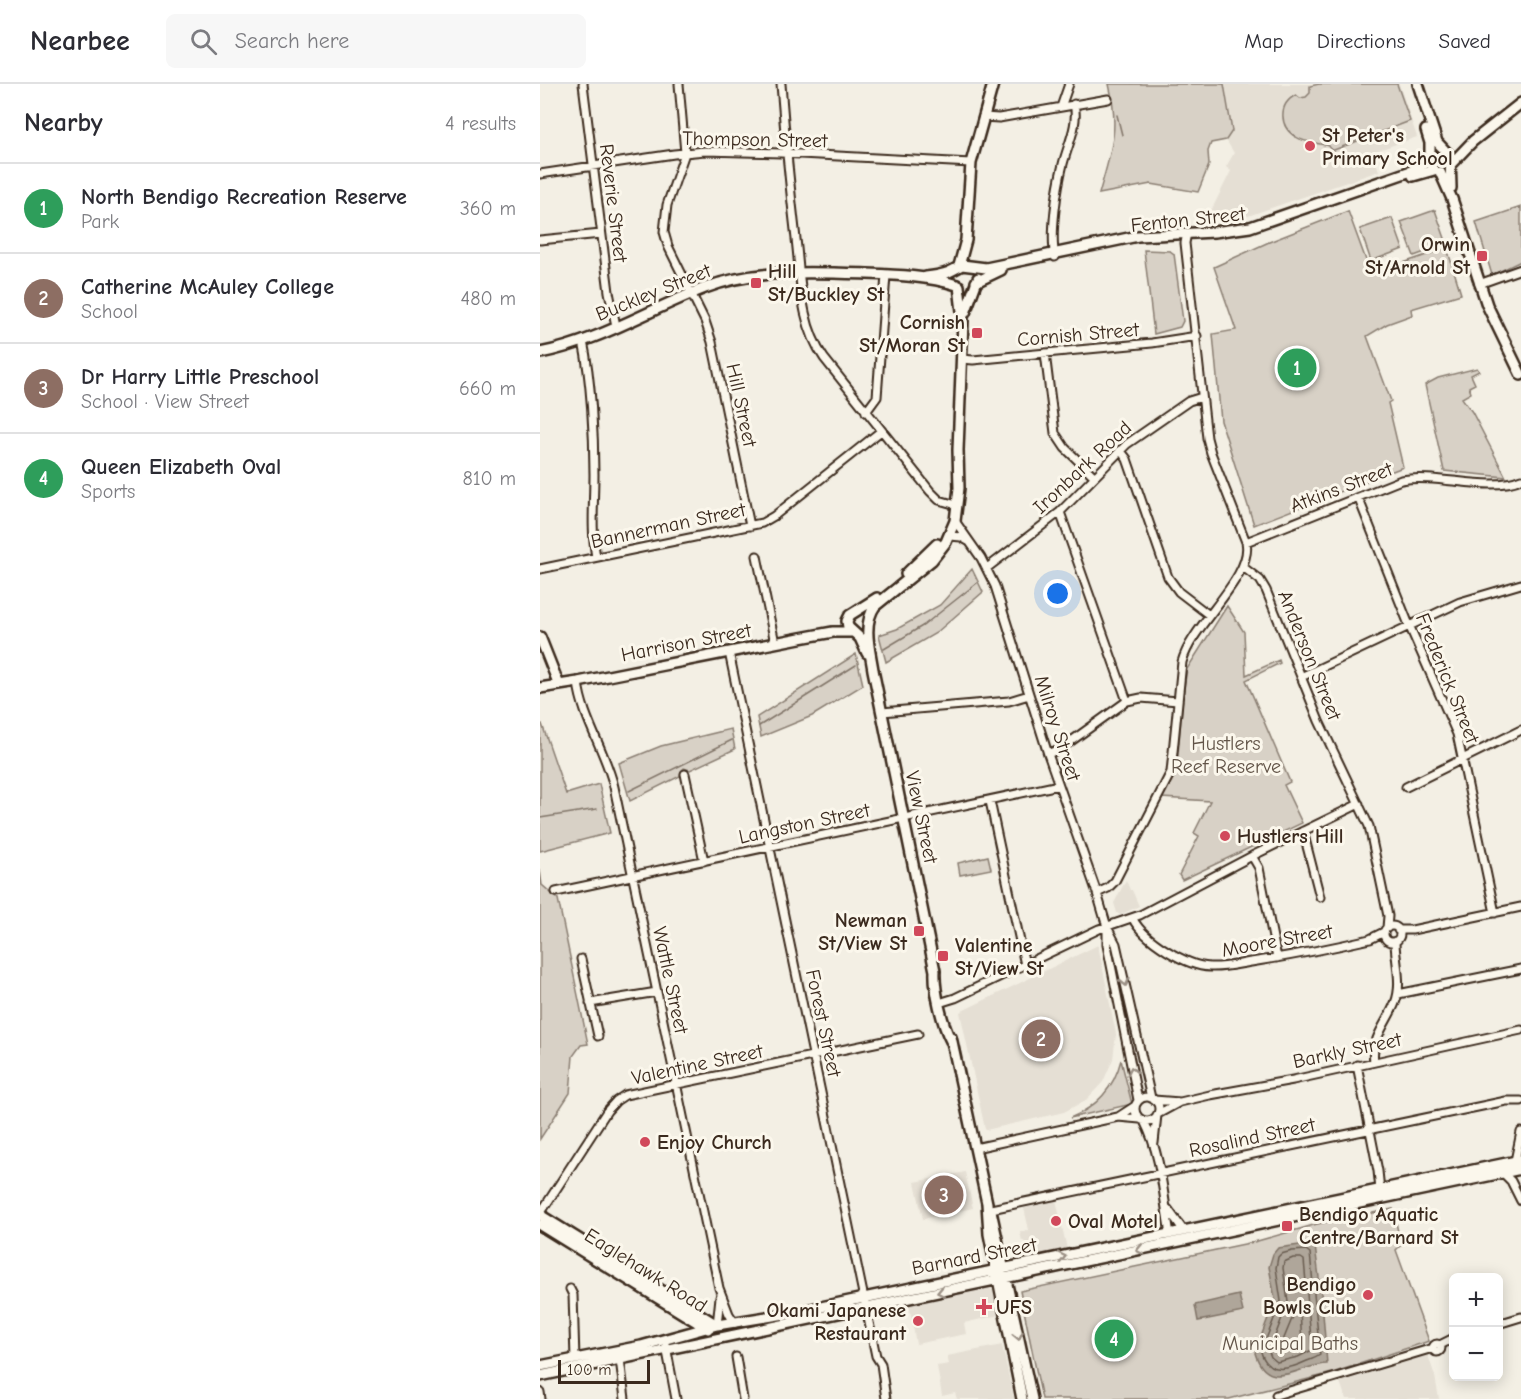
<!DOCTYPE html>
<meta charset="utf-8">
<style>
:root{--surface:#fff;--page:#f7f7f7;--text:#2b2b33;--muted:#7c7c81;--line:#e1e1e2;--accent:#0f766e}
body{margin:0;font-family:"Comic Neue",sans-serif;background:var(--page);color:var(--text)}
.controls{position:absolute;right:18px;bottom:18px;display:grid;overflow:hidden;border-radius:9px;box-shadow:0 3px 15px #0003}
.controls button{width:54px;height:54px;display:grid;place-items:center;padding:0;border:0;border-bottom:2px solid var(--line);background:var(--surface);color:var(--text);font:30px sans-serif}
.scale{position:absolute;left:18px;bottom:15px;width:92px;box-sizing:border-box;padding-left:6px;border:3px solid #3b2a1e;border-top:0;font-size:16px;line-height:21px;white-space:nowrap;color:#3b2a1e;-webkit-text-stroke:4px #fbf7ec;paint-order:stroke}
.you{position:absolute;left:518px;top:510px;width:21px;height:21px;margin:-15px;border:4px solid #fff;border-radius:50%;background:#1a73e8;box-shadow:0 0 0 9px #1a73e833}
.badge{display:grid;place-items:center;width:39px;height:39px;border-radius:50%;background:var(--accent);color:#fff;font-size:20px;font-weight:700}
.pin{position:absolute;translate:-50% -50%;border:3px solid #fff;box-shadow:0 2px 6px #0006}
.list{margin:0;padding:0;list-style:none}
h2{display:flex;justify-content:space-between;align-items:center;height:78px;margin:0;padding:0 24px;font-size:26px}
h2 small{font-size:20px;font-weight:400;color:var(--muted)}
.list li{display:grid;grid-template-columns:39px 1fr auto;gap:18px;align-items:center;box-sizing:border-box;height:90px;padding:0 24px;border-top:2px solid var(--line)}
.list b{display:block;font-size:22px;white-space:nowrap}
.list p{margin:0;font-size:20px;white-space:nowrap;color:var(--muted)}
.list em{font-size:20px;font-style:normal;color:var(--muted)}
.icon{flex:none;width:33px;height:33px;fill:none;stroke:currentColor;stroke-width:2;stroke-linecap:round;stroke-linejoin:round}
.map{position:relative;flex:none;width:981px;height:1315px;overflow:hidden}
header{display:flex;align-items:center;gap:36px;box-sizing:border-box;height:84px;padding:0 30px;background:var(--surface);border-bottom:2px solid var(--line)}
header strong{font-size:28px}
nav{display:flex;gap:33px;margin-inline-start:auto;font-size:21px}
.search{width:420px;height:54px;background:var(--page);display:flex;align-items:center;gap:15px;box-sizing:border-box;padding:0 21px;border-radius:9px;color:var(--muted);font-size:22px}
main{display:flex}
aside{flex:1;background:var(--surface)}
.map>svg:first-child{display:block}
</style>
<header>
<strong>Nearbee</strong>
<div class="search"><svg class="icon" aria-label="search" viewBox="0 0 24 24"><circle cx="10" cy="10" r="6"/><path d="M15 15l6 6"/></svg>Search here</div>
<nav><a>Map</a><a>Directions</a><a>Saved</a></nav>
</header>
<main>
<aside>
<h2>Nearby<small>4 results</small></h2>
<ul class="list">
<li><span class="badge" style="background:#2e9e5b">1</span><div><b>North Bendigo Recreation Reserve</b><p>Park</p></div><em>360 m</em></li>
<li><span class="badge" style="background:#8d6e63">2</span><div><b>Catherine McAuley College</b><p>School</p></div><em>480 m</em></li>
<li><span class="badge" style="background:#8d6e63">3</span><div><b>Dr Harry Little Preschool</b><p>School · View Street</p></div><em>660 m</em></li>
<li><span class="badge" style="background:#2e9e5b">4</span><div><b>Queen Elizabeth Oval</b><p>Sports</p></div><em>810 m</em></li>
</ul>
</aside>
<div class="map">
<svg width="981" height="1315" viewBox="0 0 981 1315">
<rect width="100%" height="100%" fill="#f3efe4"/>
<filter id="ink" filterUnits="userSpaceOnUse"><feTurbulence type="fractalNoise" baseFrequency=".0167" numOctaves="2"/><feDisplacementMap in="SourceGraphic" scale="12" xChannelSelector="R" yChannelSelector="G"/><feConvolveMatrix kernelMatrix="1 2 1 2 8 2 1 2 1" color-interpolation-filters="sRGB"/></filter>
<g filter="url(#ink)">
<path fill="#e5dfd4" d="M683 0H859L877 53 833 68 839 87 708 132 667 135 691 87 686 83 694 69 686 56 692 47Z
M586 796 590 806H592L599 822 580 831 577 829 574 819Z
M558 861 576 950 573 975 563 998 546 1016 524 1028 446 1046 445 1045 420 928Z
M425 1088 433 1124 383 1135 375 1098Z
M516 1116 527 1165 488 1176 484 1157H482L480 1148 489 1146 484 1124Z
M449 1203 453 1206 459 1231 424 1239 426 1250 376 1260 369 1220Z
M462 1261 474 1315H417L415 1309 402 1312 397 1282 409 1280 407 1272Z
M888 1271 895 1292 899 1315H806L800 1298Z"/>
<path fill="#d8d1c6" stroke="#8a7e72" stroke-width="1.5" d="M569 0H684L692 47 686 56 671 59 668 67 669 81 658 108 611 100 559 110C571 67 580 46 569 0Z
M779 0H857L870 37 794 66H791L789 62C779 59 765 59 756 53 739 43 738 20 756 11L760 14 766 13 770 9V2Z
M981 123V177L952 191 936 138Z
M895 126 907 160 874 172 861 138Z
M808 127 831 190 907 164 921 210 871 225 872 231 847 240 827 252 851 317 848 319 863 383 714 441 681 337 673 250 696 246 674 183 729 158Z
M852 134 863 165 831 177 820 145Z
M604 166 630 167 634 170 643 237 640 243 614 250Z
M937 284 939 287 931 291 935 300 929 303 931 309 922 314 932 328 966 393 904 387 885 301 898 294Z
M432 485 443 508 396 549 346 578 339 551 357 545 400 521Z
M687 522 704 548 706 591 739 576 740 579 706 596 750 698 744 701 762 739 642 796 639 791 659 752 654 749 670 717 622 714 637 682 643 611 647 585Z
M316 570 323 601 272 632 221 653 217 633Z
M2 640 26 710 59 700 70 749 0 767V641Z
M191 645 195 665 150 686 144 684 141 687 140 692 90 717 79 679 121 662Z
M448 772 451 785 420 791 418 779Z
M0 786 2 801 18 815 48 960 41 961 33 972 30 1009 0 1055Z
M581 976 592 1020 530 1034C557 1023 574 1004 581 976Z
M853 1125 861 1161 856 1166 889 1257 792 1289 689 1315H502L480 1207 714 1158 777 1140Z"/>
<path fill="#afa69a" stroke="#817468" stroke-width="1.5" d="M767 1160 775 1162 782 1217 787 1280C760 1280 728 1311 715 1269L735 1215 729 1183 733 1170 738 1164Z
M699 1211 703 1228 658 1237 655 1221Z"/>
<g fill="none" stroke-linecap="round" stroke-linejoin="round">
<path stroke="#695c50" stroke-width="1.5" d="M752 1167 766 1166 770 1169 780 1271C776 1274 772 1275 767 1277 750 1285 728 1292 721 1268L741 1217 736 1184 738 1173 741 1170Z
M753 1174H761L764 1176 772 1266 758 1273 737 1278 731 1273 729 1268 748 1218 743 1184 744 1178Z
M756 1225 760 1227 762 1260 755 1264 742 1268 740 1264Z"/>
<path stroke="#817468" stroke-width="1.5" d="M577 31 582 51
M344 565 384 541 437 499
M219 642 316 581
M89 707 192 656
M0 734 57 725"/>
<defs>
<path id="street" d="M43 0 69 208 76 242
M139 0 145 69 127 121 124 148 128 162 165 237 172 258 210 442
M241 0C245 52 250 104 256 155 261 196 260 240 284 274L390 407 399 416 413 420
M521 23 529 0
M443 33 459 34 568 15
M0 90 134 70 165 67 241 69 431 79
M0 156 61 150
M515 173C510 150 517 104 523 80 528 60 539 40 534 20
M939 200 981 185
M43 257C51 295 54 350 54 390 54 418 51 445 56 473
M505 269 515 349 525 364 554 392
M422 275 433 276 612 259 657 252
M326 328 337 313 346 191
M580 366 587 375 628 493 639 508 669 531
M818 413 869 541 917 650 955 829
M520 428 587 617
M415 437 441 474 455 502 508 670 557 809 567 843V861L598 1016
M410 452 421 453 428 457
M706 458 861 396C898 389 950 409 981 395
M217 472 235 559
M703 483 720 496 726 506 779 637 829 742 848 832 847 844
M447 484 520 428 587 360 649 317 662 313
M0 485 222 439 234 432 341 347
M189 568 336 1272 341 1280 346 1315
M761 593 920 518 981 500
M38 598C42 634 66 668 74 703L179 1204 189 1230 195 1239
M342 628 469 617 489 611
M508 670 523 663 587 617 601 614 638 617
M145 690 164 777
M866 703 981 646
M450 717 485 881
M763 747 780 813
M712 772 719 784 737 874
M16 808 519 701
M557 809 568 804 575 797 631 688 642 578C652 540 714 492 706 458L671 369 667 354 645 159 647 149
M593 835C604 856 646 882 670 883 683 884 698 880 711 878 751 872 791 864 830 855L844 848
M844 850a8 8 0 1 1 16 0a8 8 0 1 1-16 0Z
M567 843 576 860 611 1014
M858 846H872L981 823
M41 875 58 952
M858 910 981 885
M50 919 117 908
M399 919 415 914 559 845 600 831 712 772 819 720
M834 977C830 957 848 937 855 919 863 900 855 877 855 857
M817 981 838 1087 840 1106
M595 1025a12 12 0 1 1 24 0a12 12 0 1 1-24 0Z
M614 1016 640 1018
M618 1030 640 1018 670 1011 753 996 981 946
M578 1033 600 1035
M604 1037C622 1072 623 1112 630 1150
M614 1059 617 1031
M435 1064 578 1033 595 1022
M975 1077 981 1048
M963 1089 971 1097 981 1117
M451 1125 966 1017H981
M628 1125 644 1147
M0 1130 67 1027 76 1017 85 1011 378 950
M30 1205 33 1211 35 1275
M958 1240 981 1233
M177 1241 180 1213
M893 1264a4 4 0 1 1 8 0a4 4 0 1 1-8 0Z
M900 1261 914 1254
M126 1262 136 1315
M196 1273 203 1315
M80 1275 85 1315
M0 1308 1 1315
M736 1311 893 1264"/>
<path id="secondary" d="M878 0 897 58 910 72 911 104
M886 46 890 59V79
M911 80 933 57 981 19
M900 88 912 115 947 221 981 291
M873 92 894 86
M419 182 426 156 431 79 453 0
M386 193C403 191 407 190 422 181L446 184 598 152 674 148 710 143 871 87 889 76
M436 198 461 186
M425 229 438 194
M0 269C58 258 110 225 165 204 214 185 275 188 327 190 357 191 388 192 417 201
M366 490 397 460
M0 553 19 601
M327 569 320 554 308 543 307 537 310 531 337 514
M0 604 38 598 260 554 293 548H313
M411 953 447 1119 449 1150 482 1315
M411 957C402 940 394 906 395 887L333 586C330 566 322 540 335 522L392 476 406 458 415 437 419 404 418 366 423 236 419 202
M451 1127 492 1315
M0 1131 177 1241
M0 1141 168 1245
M0 1282 101 1262 177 1241 257 1228 981 1076
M0 1292 981 1085"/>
</defs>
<use href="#street" stroke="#3b2a1e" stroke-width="11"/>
<use href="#secondary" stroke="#3b2a1e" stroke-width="14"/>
<use href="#street" stroke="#fbf7ec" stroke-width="7"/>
<use href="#secondary" stroke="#fbf7ec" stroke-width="9"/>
</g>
<defs><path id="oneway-chevron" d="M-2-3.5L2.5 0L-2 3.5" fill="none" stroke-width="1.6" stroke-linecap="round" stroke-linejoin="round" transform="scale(1.5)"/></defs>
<g stroke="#9b9085">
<use href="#oneway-chevron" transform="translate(585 898) rotate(77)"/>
<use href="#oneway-chevron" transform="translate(592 987) rotate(-102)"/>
<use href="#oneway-chevron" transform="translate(600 1166) rotate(168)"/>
<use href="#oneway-chevron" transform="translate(522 1173) rotate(-12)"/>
<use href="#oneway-chevron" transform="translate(401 1208) rotate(168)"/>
<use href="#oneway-chevron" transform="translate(478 1252) rotate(78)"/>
</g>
</g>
<g fill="#d1495b" stroke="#fbf7ec" stroke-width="2">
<circle cx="770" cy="62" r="6"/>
<rect x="936" y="166" width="12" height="12" rx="3"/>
<rect x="210" y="193" width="12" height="12" rx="3"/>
<rect x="431" y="243" width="12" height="12" rx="3"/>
<circle cx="685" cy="752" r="6"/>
<rect x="373" y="841" width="12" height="12" rx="3"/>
<rect x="397" y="866" width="12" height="12" rx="3"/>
<circle cx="105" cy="1058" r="6"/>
<circle cx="516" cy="1137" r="6"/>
<rect x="741" y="1136" width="12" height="12" rx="3"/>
<circle cx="828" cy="1211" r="6"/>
<path d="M441 1214h6v6h6v6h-6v6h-6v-6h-6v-6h6z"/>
<circle cx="378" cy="1237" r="6"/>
</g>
<g text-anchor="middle" stroke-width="6" stroke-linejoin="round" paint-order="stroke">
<g font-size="20" font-weight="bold" fill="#3b2a1e" stroke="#fbf7ec" text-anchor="start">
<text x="782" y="58">St Peter's<tspan x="782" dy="23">Primary School</tspan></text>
<text x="930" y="167" text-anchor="end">Orwin<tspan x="930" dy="23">St/Arnold St</tspan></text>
<text x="228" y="194">Hill<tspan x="228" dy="23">St/Buckley St</tspan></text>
<text x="425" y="245" text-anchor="end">Cornish<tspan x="425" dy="23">St/Moran St</tspan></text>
<text x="697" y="759">Hustlers Hill</text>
<text x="367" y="843" text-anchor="end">Newman<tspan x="367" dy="23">St/View St</tspan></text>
<text x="415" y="868">Valentine<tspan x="415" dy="23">St/View St</tspan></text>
<text x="117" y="1065">Enjoy Church</text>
<text x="759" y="1137">Bendigo Aquatic<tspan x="759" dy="23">Centre/Barnard St</tspan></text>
<text x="528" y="1144">Oval Motel</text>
<text x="816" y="1207" text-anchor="end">Bendigo<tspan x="816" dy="23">Bowls Club</tspan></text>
<text x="456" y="1230">UFS</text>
<text x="366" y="1233" text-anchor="end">Okami Japanese<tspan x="366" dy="23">Restaurant</tspan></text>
</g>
<g font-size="20" fill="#3b2a1e" stroke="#fbf7ec">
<text transform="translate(215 55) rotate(1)" y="7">Thompson Street</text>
<text transform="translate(74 119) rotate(83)" y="7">Reverie Street</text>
<text transform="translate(648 135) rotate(-6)" y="7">Fenton Street</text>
<text transform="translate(113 208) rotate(-22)" y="7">Buckley Street</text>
<text transform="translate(538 250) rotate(-5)" y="7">Cornish Street</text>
<text transform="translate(202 321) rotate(78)" y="7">Hill Street</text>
<text transform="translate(542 383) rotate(-43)" y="7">Ironbark Road</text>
<text transform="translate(801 403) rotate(-21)" y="7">Atkins Street</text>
<text transform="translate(128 441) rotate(-12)" y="7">Bannerman Street</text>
<text transform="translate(146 558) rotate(-11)" y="7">Harrison Street</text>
<text transform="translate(770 571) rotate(68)" y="7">Anderson Street</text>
<text transform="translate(908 594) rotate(68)" y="7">Frederick Street</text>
<text transform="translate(518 644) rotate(72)" y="7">Milroy Street</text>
<text transform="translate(382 733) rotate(78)" y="7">View Street</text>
<text transform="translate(264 739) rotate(-12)" y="7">Langston Street</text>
<text transform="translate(737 856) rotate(-10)" y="7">Moore Street</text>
<text transform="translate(131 896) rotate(78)" y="7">Wattle Street</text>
<text transform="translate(284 939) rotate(78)" y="7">Forest Street</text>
<text transform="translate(807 966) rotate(-12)" y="7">Barkly Street</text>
<text transform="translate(157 980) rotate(-12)" y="7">Valentine Street</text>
<text transform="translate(712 1053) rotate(-12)" y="7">Rosalind Street</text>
<text transform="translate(434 1172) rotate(-11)" y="7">Barnard Street</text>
<text transform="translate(106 1186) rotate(32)" y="7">Eaglehawk Road</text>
</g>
<g font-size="20" fill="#625448" stroke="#fbf7ec">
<text x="686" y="666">Hustlers<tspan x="686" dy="23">Reef Reserve</tspan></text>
<text x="750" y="1266">Municipal Baths</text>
</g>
</g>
</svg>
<div class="controls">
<button>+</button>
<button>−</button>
</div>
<div class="scale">100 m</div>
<div class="you"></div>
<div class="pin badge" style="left:757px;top:284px;background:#2e9e5b">1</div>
<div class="pin badge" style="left:501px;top:955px;background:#8d6e63">2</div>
<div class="pin badge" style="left:404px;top:1111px;background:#8d6e63">3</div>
<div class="pin badge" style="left:574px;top:1255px;background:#2e9e5b">4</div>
</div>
</main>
